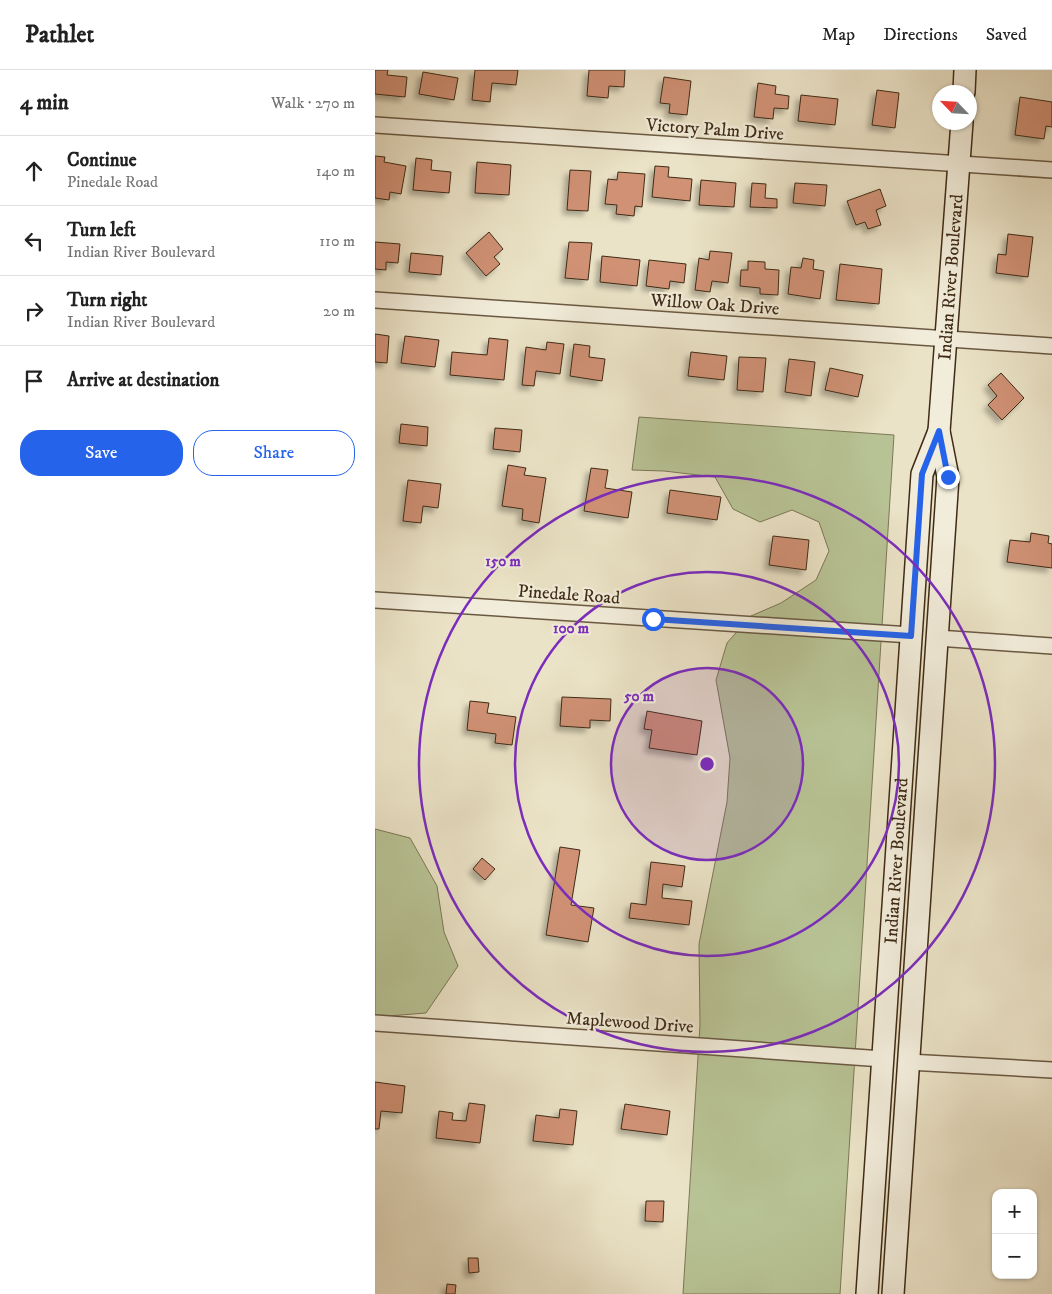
<!DOCTYPE html>
<meta charset="utf-8">
<style>
:root{--surface:#fff;--page:#f2f2f2;--text:#222;--muted:#767676;--line:#e0e0e0;--accent:#2563eb}
body{margin:0;font-family:"IM FELL DW Pica",serif;background:var(--page);color:var(--text)}
.controls{position:absolute;right:15px;bottom:15px;display:grid;overflow:hidden;border-radius:10px;box-shadow:0 1px 4px #0004}
.controls button{width:45px;height:45px;display:grid;place-items:center;padding:0;border:0;border-bottom:1px solid var(--line);background:var(--surface);color:var(--text);font:25px sans-serif}
.compass{position:absolute;left:557px;top:15px;width:45px;height:45px;border-radius:50%;background:var(--surface);box-shadow:0 1px 4px #0004;rotate:295deg}
.stop{position:absolute;width:15px;height:15px;margin:-11px;border:4px solid #2563eb;border-radius:50%;background:#fff}
.stop.end{background:#2563eb;border-color:#fff;box-shadow:0 1px 5px #0008}
.list{margin:0;padding:0;list-style:none}
h2{display:flex;justify-content:space-between;align-items:center;height:65px;margin:0;padding:0 20px;font-size:21px}
h2 small{font-size:16px;font-weight:400;color:var(--muted)}
.list li{display:grid;grid-template-columns:32px 1fr auto;gap:15px;align-items:center;box-sizing:border-box;height:70px;padding:0 20px;border-top:1px solid var(--line)}
.list b{display:block;font-size:19px;white-space:nowrap}
.list p{margin:0;font-size:16px;white-space:nowrap;color:var(--muted)}
.list em{font-size:16px;font-style:normal;color:var(--muted)}
.actions{display:flex;gap:10px;padding:15px 20px}
.actions a{flex:1;padding:11px 0;border:1px solid var(--accent);border-radius:20px;text-align:center;font-size:18px;color:var(--accent)}
.actions .main{background:var(--accent);color:#fff}
.icon{flex:none;width:28px;height:28px;fill:none;stroke:currentColor;stroke-width:2;stroke-linecap:round;stroke-linejoin:round}
.map{position:relative;flex:none;width:677px;height:1224px;overflow:hidden}
header{display:flex;align-items:center;gap:30px;box-sizing:border-box;height:70px;padding:0 25px;background:var(--surface);border-bottom:1px solid var(--line)}
header strong{font-size:24px}
nav{display:flex;gap:28px;margin-inline-start:auto;font-size:18px}
main{display:flex}
aside{flex:1;background:var(--surface)}
.map>svg:first-child{display:block}
</style>
<header>
<strong>Pathlet</strong>
<nav><a>Map</a><a>Directions</a><a>Saved</a></nav>
</header>
<main>
<aside>
<h2>4 min<small>Walk · 270 m</small></h2>
<ul class="list">
<li><svg class="icon" aria-label="ahead" viewBox="0 0 24 24"><path d="M12 20V5M6 11l6-6 6 6"/></svg><div><b>Continue</b><p>Pinedale Road</p></div><em>140 m</em></li>
<li><svg class="icon" aria-label="left" viewBox="0 0 24 24"><path d="M17 20v-9H6M10 6l-5 5 5 5"/></svg><div><b>Turn left</b><p>Indian River Boulevard</p></div><em>110 m</em></li>
<li><svg class="icon" aria-label="right" viewBox="0 0 24 24"><path d="M7 20v-9h11M14 6l5 5-5 5"/></svg><div><b>Turn right</b><p>Indian River Boulevard</p></div><em>20 m</em></li>
<li><svg class="icon" aria-label="arrive" viewBox="0 0 24 24"><path d="M6 21V4h12l-3 4 3 4H6"/></svg><div><b>Arrive at destination</b></div></li>
</ul>
<div class="actions"><a class="main">Save</a><a>Share</a></div>
</aside>
<div class="map">
<svg width="677" height="1224" viewBox="0 0 677 1224">
<defs>
<filter id="shadow"><feDropShadow dx="-4.5" dy="4.5" stdDeviation="2.5" flood-color="#0004"/></filter>
</defs>
<rect width="100%" height="100%" fill="#ebe3c7"/>
<filter id="stains"><feTurbulence type="fractalNoise" baseFrequency=".004" numOctaves="4"/><feColorMatrix values="0 0 0 0 .2 0 0 0 0 .09 0 0 0 0 .02 0 0 0 .5 -.17"/></filter>
<radialGradient id="worn" r=".72"><stop offset=".6" stop-color="#630" stop-opacity="0"/><stop offset="1" stop-color="#630" stop-opacity=".3"/></radialGradient>
<path fill="#b8c395" stroke="#7c7756" d="M264 347 519 365 465 1224H308L325 955 324 874 352 732 355 688 341 610 352 573 376 546 406 533 441 510 454 481 444 452 417 440 385 452 358 439 340 407 289 401 257 400Z
M0 759 35 768 62 816 69 862 83 896 51 943 0 947Z"/>
<path fill="#d09175" stroke="#3f2b16" filter="url(#shadow)" d="M0 0H13L12 5 32 7 30 27 0 24Z
M100 0H143L141 15 117 13 115 32 97 30Z
M214 0H250L249 17 234 16 233 28 212 26Z
M48 2 83 8 79 30 44 24Z
M289 7 316 11 312 45 294 43 295 34 285 33Z
M383 13 401 16 400 24 414 26 413 39 399 38 398 49 379 47Z
M502 20 524 23 520 58 497 55Z
M426 25 463 29 460 55 423 51Z
M645 27 677 32V57L671 56 669 69 640 65Z
M0 86 10 87 9 92 31 96 26 124 15 122 14 130 0 128Z
M41 88 57 90 56 100 76 102 74 123 38 120Z
M102 92 136 95 134 125 100 123Z
M280 96 294 97 293 107 317 109 315 131 277 127Z
M195 100 216 101 213 141 192 140Z
M243 102 270 104 267 137 260 136 259 146 241 144 242 135 230 134 233 109 242 110Z
M326 110 361 113 359 137 324 135Z
M377 113 391 114 390 128 402 129V138L375 137Z
M420 113 452 115 450 136 418 133Z
M505 119 511 136 501 140 506 155 493 159 490 152 481 155 472 131Z
M114 162 128 179 119 187 125 194 111 206 91 183Z
M633 164 658 167 653 207 621 203 623 184 631 185Z
M0 172 25 174 23 193 11 192V200L0 199Z
M194 172 217 173 213 210 190 208Z
M335 181 357 183 353 213 337 211 335 222 320 220 324 188 334 190Z
M36 183 68 186 66 205 34 202Z
M227 186 265 190 262 216 225 212Z
M428 188 439 190 438 199 449 201 445 229 413 224 416 197 426 198Z
M274 190 311 194 309 213 295 211 294 219 271 216Z
M373 191 390 192V199L404 200 403 225 385 224V218L365 216 366 200H373Z
M465 194 507 199 504 234 461 230Z
M0 264 14 266 12 293 0 292Z
M30 266 64 270 60 297 26 293Z
M114 268 133 270 129 310 75 305 77 282 112 285Z
M172 272 189 274 185 304 161 301 159 316 147 315 151 277 171 280Z
M199 274 215 276 214 287 230 289 227 311 195 306Z
M316 282 352 286 349 310 313 306Z
M364 287 391 288 388 322 362 320Z
M414 289 440 292 436 326 410 322Z
M455 298 488 305 483 327 450 320Z
M626 303 649 328 627 350 613 335 622 326 613 315Z
M26 354 53 357 52 376 24 373Z
M120 358 147 360 145 382 118 379Z
M133 395 151 398 149 405 171 408 164 453 147 450 148 439 127 436Z
M216 398 233 400 230 418 257 422 253 448 209 441Z
M33 410 66 414 63 438 48 436 46 453 28 451Z
M295 420 346 427 342 450 292 443Z
M656 463 674 466 673 473 677 474V498L632 492 635 470 655 472Z
M398 466 434 470 431 500 394 495Z
M187 627 236 629 235 651 215 650V658L185 656Z
M95 631 114 633 112 643 141 647 137 675 120 673 121 664 92 660Z
M272 641 327 651 322 685 274 678 277 660 269 659Z
M185 777 205 780 196 835 219 838 213 872 171 865Z
M107 788 120 799 110 810 98 799Z
M276 792 310 796 307 817 288 814 287 828 317 831 314 855 254 848 256 833 271 835Z
M0 1012 30 1016 27 1043 6 1041 4 1059H0Z
M94 1033 110 1035 105 1073 61 1068 64 1041 78 1043 77 1050 91 1051Z
M250 1034 295 1041 292 1065 246 1059Z
M185 1039 202 1041 198 1075 158 1071 161 1045 184 1048Z
M271 1131H289L288 1152 270 1151Z
M93 1188H103L104 1202 94 1203Z
M72 1214 81 1215 80 1224H71Z"/>
<g fill="none" stroke-linecap="round" stroke-linejoin="round">
<defs>
<path id="minor" d="M0 55 677 100
M0 230 677 276
M0 530 536 565
M562 568 677 576
M0 953 508 989
M533 992 677 1000"/>
<g id="secondary">
<path d="M589 22 590 0"/>
<path id="s1" d="M492 1224 547 404 564 361"/>
<path id="s2" d="M518 1224 573 407 564 361 587 52"/>
</g>
</defs>
<use href="#minor" stroke="#6a5942" stroke-width="18"/>
<use href="#secondary" stroke="#3f2b16" stroke-width="24"/>
<use href="#minor" stroke="#f2eddb" stroke-width="15"/>
<use href="#secondary" stroke="#f2eddb" stroke-width="21"/>
</g>
<g fill="none" stroke-linecap="round" stroke-linejoin="round">
<path stroke="#2563eb" stroke-width="6" d="M278 549 536 566 547 404 564 361 573 407"/>
</g>
<circle cx="332" cy="694" r="96" fill="#7b2cbf" fill-opacity=".12"/>
<g fill="none" stroke="#7b2cbf" stroke-width="2.5">
<circle cx="332" cy="694" r="96"/>
<circle cx="332" cy="694" r="192"/>
<circle cx="332" cy="694" r="288"/>
</g>
<g text-anchor="middle" stroke-width="4.5" stroke-linejoin="round" paint-order="stroke">
<g font-size="18" fill="#3f2b16" stroke="#f2eddb">
<text transform="translate(340 59) rotate(4)" y="6">Victory Palm Drive</text>
<text dy="6" stroke="none"><textPath href="#s2" startOffset="1020">Indian River Boulevard</textPath></text>
<text transform="translate(340 234) rotate(4)" y="6">Willow Oak Drive</text>
<text transform="translate(194 524) rotate(4)" y="6">Pinedale Road</text>
<text dy="6" stroke="none"><textPath href="#s1" startOffset="434">Indian River Boulevard</textPath></text>
<text transform="translate(255 952) rotate(4)" y="6">Maplewood Drive</text>
</g>
</g>
<circle cx="332" cy="694" r="8" fill="#7b2cbf" stroke="#f2eddb" stroke-width="2.5"/>
<g font-size="15" text-anchor="middle" font-weight="bold" fill="#7b2cbf" stroke="#f2eddb" stroke-width="4.5" stroke-linejoin="round" paint-order="stroke">
<text x="128" y="496">150 m</text>
<text x="196" y="563">100 m</text>
<text x="264" y="631">50 m</text>
</g>
<rect width="100%" height="100%" filter="url(#stains)"/>
<rect width="100%" height="100%" fill="url(#worn)"/>
</svg>
<div class="controls">
<button>+</button>
<button>−</button>
</div>
<svg class="compass" viewBox="-18 -18 36 36"><path d="M0-13l5 13h-10z" fill="#e53935"/><path d="M0 13l5-13h-10z" fill="#767676"/></svg>
<div class="stop" style="left:278px;top:549px"></div>
<div class="stop end" style="left:573px;top:407px"></div>
</div>
</main>
